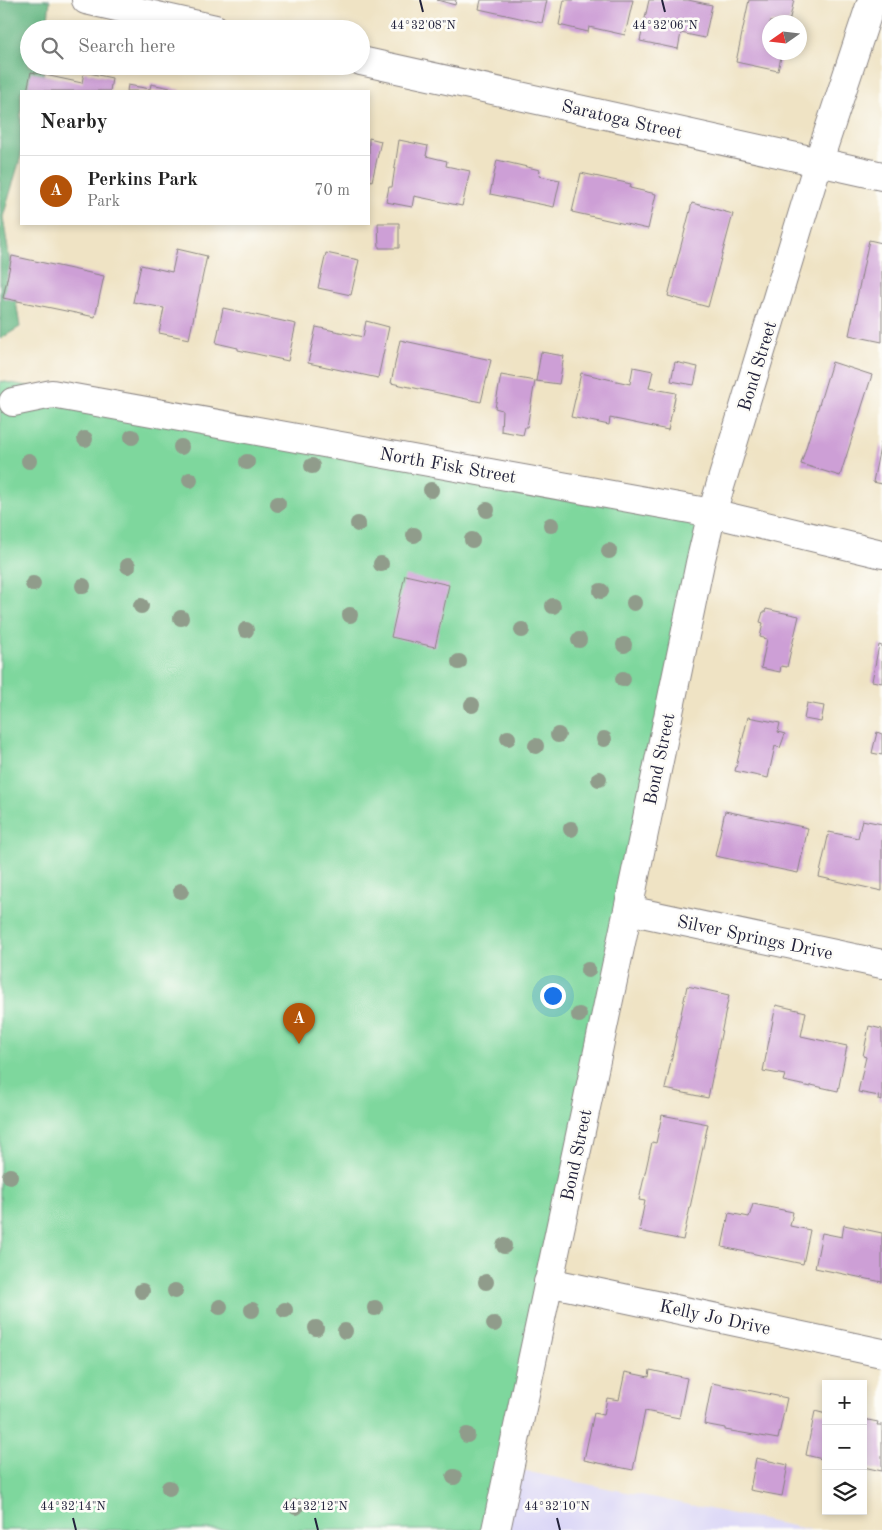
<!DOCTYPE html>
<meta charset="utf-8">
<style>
:root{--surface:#fff;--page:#f6f6f6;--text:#222;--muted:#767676;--line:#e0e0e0;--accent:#b45309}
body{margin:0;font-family:"Old Standard TT",serif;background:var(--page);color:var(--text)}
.controls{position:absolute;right:15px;bottom:15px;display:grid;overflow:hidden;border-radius:0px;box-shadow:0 2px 8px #0003}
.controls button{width:45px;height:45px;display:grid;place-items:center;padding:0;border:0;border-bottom:1px solid var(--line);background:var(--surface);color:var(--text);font:25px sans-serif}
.compass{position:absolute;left:762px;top:15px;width:45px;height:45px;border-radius:50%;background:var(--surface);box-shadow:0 2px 8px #0003;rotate:256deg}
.you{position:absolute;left:552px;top:995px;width:18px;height:18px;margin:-12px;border:4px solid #fff;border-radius:50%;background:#1a73e8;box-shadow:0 0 0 8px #1a73e833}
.badge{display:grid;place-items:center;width:32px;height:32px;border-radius:50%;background:var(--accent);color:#fff;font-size:16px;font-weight:700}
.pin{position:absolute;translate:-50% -41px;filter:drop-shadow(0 1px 2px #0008)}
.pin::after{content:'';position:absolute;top:26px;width:18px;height:15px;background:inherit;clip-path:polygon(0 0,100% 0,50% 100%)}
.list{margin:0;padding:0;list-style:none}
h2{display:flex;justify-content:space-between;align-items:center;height:65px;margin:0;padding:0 20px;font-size:21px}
h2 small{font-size:16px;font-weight:400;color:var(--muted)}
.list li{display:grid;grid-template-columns:32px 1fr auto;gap:15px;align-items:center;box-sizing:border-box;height:70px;padding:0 20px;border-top:1px solid var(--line)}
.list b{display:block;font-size:19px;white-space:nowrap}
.list p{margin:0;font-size:16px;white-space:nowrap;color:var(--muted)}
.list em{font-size:16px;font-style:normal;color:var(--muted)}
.icon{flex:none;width:28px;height:28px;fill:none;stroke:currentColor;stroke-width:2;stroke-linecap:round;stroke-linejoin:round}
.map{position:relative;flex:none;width:882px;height:1530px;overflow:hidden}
.search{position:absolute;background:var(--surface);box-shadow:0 2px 8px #0003;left:20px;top:20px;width:350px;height:55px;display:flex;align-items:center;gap:12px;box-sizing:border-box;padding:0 18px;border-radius:28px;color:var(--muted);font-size:19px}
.panel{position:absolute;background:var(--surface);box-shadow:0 2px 8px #0003;left:20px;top:90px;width:350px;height:135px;border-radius:0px}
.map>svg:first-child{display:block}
</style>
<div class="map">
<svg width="882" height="1530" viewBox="0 0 882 1530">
<rect width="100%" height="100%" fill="#fdfcf7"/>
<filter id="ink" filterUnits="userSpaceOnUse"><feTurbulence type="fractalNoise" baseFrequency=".02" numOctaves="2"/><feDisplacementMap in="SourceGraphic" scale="10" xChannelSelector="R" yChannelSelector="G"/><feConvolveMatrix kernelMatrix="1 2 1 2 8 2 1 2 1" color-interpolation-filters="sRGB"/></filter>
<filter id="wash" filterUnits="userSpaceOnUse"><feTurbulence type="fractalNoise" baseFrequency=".0096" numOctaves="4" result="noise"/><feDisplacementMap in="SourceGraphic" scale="20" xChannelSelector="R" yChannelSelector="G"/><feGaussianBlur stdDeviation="1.12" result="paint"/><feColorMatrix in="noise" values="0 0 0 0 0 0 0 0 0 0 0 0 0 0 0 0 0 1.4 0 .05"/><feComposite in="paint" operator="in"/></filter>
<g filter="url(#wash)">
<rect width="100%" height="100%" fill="#efe3c4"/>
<path fill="#dad6f7" d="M509 1468 812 1530H496Z"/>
<path fill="#7ed79d" stroke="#507c6c" d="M0 381 712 513 495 1530H0Z"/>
<path fill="#66b884" stroke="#446d60" d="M0 0H50L47 29H29V66H44L42 89 41 91H21V156L3 217 20 327 0 339Z"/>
<g id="blocks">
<path fill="#cd9fd6" d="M437 0H456L455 5Z
M481 0H547L542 23 479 9Z
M564 0H633L625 35 589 27 588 32 559 25Z
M649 0H688L712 5 705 38 681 33 678 49 640 41Z
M749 0H794L789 22H770V52H782L778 71 736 62Z
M31 72 82 83 84 72 112 78 110 91H27Z
M151 84 180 90V91H127L128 85 150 89Z
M369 138 381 141 372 181 369 180Z
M399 140 428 146 426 156 447 161 446 166 470 171 462 206 414 196 412 207 386 202 389 187H392Z
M497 160 540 170 539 176 560 180 554 207 490 194Z
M581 173 631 184 630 188 656 194 648 229 572 212Z
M692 203 733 214 708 307 668 296Z
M378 223H399V248H379Z
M869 240 882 243V342L849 335Z
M177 249 207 256 189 339 159 333 164 308 133 302 141 265 172 272Z
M326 253 359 260 351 295 318 288Z
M12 256 104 276 95 317 3 298Z
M223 308 296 324 288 361 238 350V348L216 343Z
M366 321 389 327 378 378 308 363 316 327 363 337Z
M400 340 491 360 481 402 391 383Z
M541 352 564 356 559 384 536 381Z
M675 362 698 367 694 385 671 381Z
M832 362 872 375 840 476 801 464Z
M633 367 653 371 649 388 676 393 668 430 610 418 609 425 571 417 581 373 630 384Z
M501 375 535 381 527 427H525L523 435 501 431 502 410 495 408Z
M881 442H882V484L873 482Z
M405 575 449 585 435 647 391 637Z
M766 609 799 616 787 667 781 666 780 672 761 668 767 639 760 637 763 623 760 622 763 612H765Z
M879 645 882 646V683L872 681Z
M807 703 824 706 821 722 804 719Z
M748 717 780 723 778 732 785 734 780 748 775 746 768 778 735 771Z
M877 732 882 734V755L872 753Z
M725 811 808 828 798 873 715 856Z
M862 820 882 824V891L819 877 829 832 858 838Z
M687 986 729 995 708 1098 665 1089Z
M776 1005 806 1012 801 1036 847 1046 838 1091 811 1085V1087L783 1081 785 1075 763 1071Z
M869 1026 882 1029V1101L878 1100 879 1096 858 1092 866 1057 863 1056Z
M662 1115 708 1124 683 1240 639 1231 645 1201 639 1200 652 1142 656 1143Z
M753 1204 793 1212 790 1226 810 1230 803 1264 722 1247 729 1213 749 1217Z
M844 1225 882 1233V1282L815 1268 822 1233 842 1237Z
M650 1370 687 1378 679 1418 645 1411 633 1470 584 1460 594 1413 604 1415 607 1398 619 1400 625 1372 649 1377Z
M712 1383 787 1398 778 1439 725 1430V1428L704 1424Z
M815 1411 826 1414V1460L806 1455Z
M863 1419 878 1422 877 1425H882V1471L863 1467Z
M756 1458 788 1465 782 1496 750 1490Z"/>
</g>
</g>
<g filter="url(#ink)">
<use href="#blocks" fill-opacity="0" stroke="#888280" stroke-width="1"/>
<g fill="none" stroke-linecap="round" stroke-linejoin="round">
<defs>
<path id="minor" d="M86 0 215 29
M361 61 882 176
M13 402 52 394 712 513 882 554
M628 910 882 964
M548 1282 882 1353
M496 1530 628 910 700 563 712 513 818 163 872 0"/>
</defs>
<use href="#minor" stroke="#888280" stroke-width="30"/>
<use href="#minor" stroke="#fff" stroke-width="28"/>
</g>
<g fill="#909c8b">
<circle cx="132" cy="437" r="8"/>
<circle cx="85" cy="439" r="8"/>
<circle cx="181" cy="447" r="8"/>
<circle cx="29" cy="461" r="8"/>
<circle cx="247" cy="462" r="8"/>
<circle cx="312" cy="466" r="8"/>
<circle cx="190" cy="480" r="8"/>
<circle cx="431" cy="490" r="8"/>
<circle cx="278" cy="504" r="8"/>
<circle cx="487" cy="510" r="8"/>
<circle cx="358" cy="524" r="8"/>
<circle cx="551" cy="525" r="8"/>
<circle cx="414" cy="535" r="8"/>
<circle cx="472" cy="540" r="8"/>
<circle cx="609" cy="551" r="8"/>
<circle cx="381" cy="564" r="8"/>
<circle cx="128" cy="566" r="8"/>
<circle cx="33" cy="584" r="8"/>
<circle cx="83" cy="586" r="8"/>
<circle cx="601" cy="591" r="8"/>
<circle cx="634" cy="603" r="8"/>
<circle cx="141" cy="606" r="8"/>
<circle cx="553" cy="606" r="8"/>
<circle cx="350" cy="615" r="8"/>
<circle cx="181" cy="618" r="8"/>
<circle cx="246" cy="630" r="8"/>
<circle cx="522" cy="630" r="8"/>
<circle cx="579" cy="640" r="8"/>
<circle cx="624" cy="645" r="8"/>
<circle cx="459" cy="662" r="8"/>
<circle cx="623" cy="679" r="8"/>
<circle cx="472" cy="705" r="8"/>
<circle cx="558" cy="735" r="8"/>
<circle cx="508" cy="738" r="8"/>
<circle cx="604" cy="739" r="8"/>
<circle cx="536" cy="746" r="8"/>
<circle cx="599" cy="779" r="8"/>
<circle cx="571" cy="829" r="8"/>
<circle cx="181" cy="891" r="8"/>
<circle cx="588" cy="970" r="8"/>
<circle cx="579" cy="1015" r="8"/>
<circle cx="10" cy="1176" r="8"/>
<circle cx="504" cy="1246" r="8"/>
<circle cx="486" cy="1282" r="8"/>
<circle cx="142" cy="1291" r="8"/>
<circle cx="175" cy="1291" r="8"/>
<circle cx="220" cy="1307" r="8"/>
<circle cx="375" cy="1308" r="8"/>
<circle cx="252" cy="1310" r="8"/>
<circle cx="285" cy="1310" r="8"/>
<circle cx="494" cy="1324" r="8"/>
<circle cx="316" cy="1328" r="8"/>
<circle cx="345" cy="1331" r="8"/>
<circle cx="467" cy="1435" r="8"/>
<circle cx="454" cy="1477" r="8"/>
<circle cx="169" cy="1488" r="8"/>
<circle cx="296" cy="1507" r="8"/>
</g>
</g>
<path fill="none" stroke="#22223b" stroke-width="2" d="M420 0 423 12M662 0 665 12M73 1518 76 1530M315 1518 318 1530M557 1518 560 1530"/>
<g text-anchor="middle" stroke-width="5" stroke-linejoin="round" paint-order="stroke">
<g font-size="18" fill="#22223b" stroke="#fdfcf7">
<text transform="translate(622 119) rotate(13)" y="6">Saratoga Street</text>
<text transform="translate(757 366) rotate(-73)" y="6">Bond Street</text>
<text transform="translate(448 465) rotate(10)" y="6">North Fisk Street</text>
<text transform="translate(659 759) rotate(-78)" y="6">Bond Street</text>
<text transform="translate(755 937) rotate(12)" y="6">Silver Springs Drive</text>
<text transform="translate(576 1155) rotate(-78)" y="6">Bond Street</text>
<text transform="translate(715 1317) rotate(12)" y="6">Kelly Jo Drive</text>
</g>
</g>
<g font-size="12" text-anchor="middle" fill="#22223b" stroke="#fdfcf7" stroke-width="5" stroke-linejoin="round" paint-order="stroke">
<text x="423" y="29">44°32'08"N</text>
<text x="665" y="29">44°32'06"N</text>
<text x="73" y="1510">44°32'14"N</text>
<text x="315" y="1510">44°32'12"N</text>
<text x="557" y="1510">44°32'10"N</text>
</g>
</svg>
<div class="controls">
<button>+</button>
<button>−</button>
<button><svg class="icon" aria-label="layers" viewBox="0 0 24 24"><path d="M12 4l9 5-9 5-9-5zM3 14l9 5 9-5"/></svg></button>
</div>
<svg class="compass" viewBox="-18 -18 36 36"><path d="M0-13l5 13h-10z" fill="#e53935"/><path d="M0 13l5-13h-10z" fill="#767676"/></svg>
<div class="you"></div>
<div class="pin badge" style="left:299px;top:1044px">A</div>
<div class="search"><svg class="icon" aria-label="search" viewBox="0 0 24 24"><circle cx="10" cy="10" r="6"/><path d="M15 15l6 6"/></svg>Search here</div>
<section class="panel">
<h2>Nearby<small></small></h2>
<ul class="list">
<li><span class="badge">A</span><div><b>Perkins Park</b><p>Park</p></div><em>70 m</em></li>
</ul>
</section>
</div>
